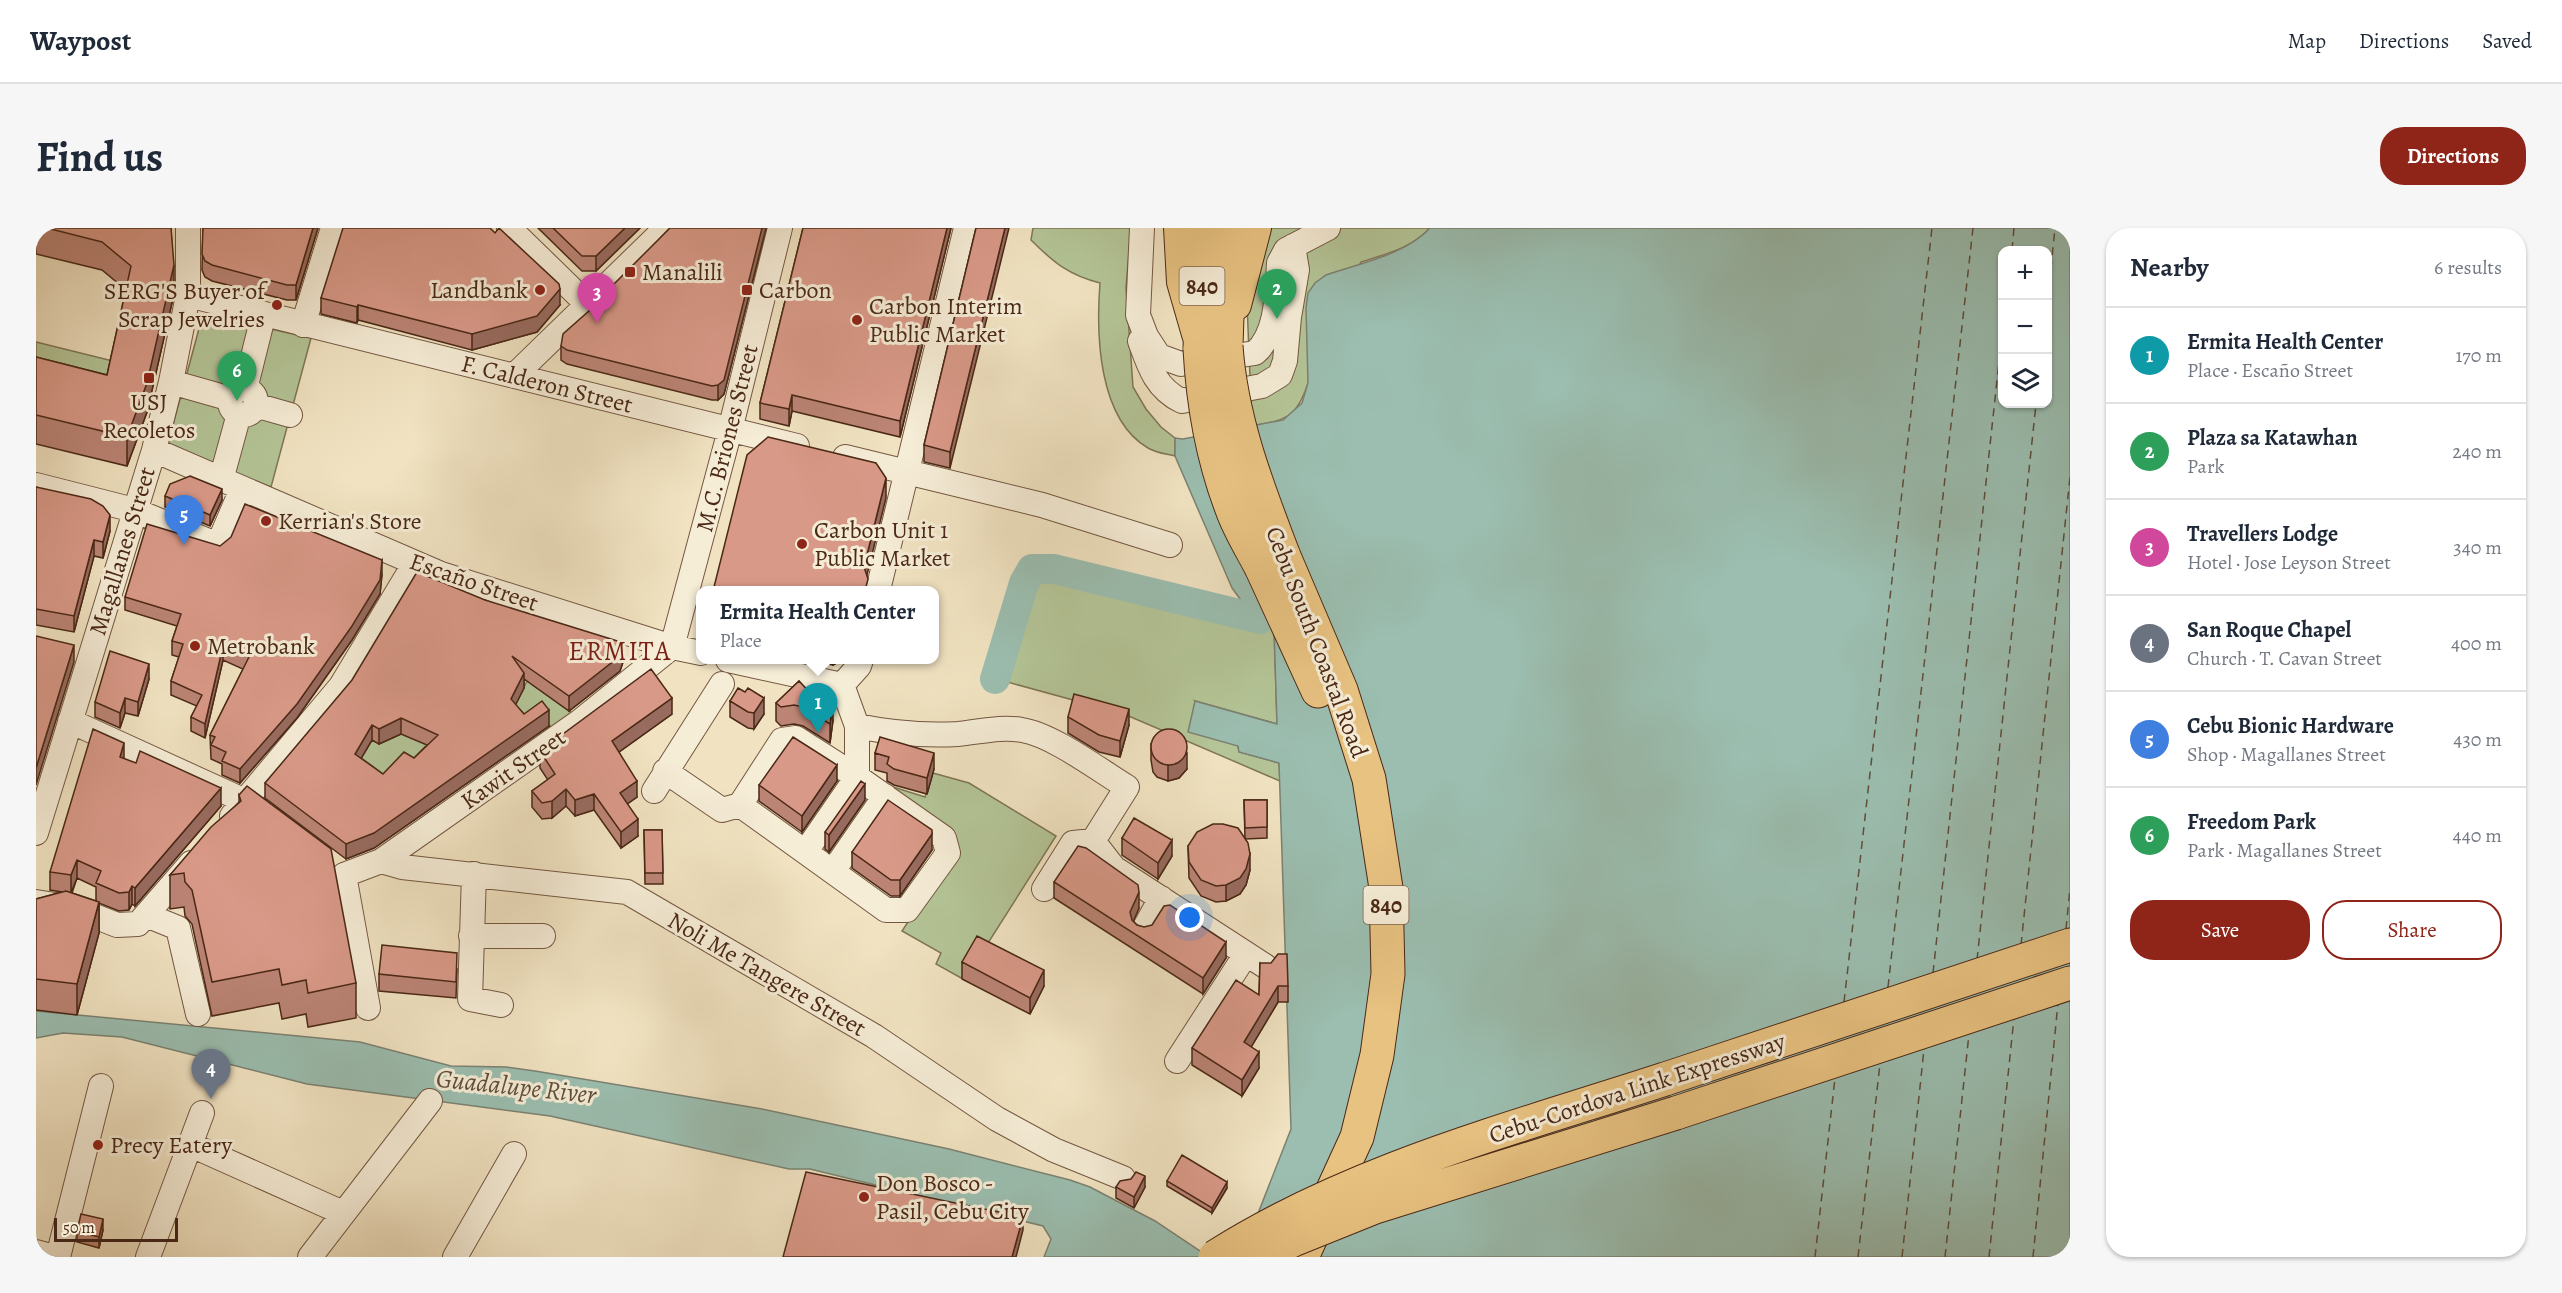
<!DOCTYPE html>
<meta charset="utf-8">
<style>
:root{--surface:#fff;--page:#f6f6f7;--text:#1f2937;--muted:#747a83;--line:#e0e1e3;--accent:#8f2418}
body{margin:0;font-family:Alegreya,serif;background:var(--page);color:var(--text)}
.controls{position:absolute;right:18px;top:18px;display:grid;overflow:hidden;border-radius:12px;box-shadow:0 2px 4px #0004}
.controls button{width:54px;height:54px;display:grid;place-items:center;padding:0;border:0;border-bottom:2px solid var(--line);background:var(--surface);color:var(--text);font:30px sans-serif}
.scale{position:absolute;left:18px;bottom:15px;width:124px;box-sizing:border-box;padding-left:6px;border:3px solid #4a2816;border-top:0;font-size:16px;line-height:21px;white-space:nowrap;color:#4a2816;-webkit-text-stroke:4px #f6edd7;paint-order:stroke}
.you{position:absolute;left:1154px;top:690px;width:21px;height:21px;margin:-15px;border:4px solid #fff;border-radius:50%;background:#1a73e8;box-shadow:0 0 0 9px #1a73e833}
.badge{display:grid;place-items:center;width:39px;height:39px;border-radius:50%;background:var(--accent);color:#fff;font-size:20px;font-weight:700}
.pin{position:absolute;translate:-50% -50px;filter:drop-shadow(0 2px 3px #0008)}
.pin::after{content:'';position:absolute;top:32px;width:21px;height:18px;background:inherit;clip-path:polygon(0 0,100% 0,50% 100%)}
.popup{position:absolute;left:660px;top:358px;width:243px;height:78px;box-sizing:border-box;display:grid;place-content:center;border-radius:12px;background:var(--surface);filter:drop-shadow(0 2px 4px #0005);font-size:20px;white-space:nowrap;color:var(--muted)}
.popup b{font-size:22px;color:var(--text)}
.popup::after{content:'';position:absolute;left:50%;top:100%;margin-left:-12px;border:12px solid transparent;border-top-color:var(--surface)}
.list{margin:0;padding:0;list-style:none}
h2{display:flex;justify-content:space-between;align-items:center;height:78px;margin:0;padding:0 24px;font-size:26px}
h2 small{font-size:20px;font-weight:400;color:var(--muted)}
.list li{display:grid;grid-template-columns:39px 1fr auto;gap:18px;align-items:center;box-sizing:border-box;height:96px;padding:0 24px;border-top:2px solid var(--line)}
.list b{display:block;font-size:22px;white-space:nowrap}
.list p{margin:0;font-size:20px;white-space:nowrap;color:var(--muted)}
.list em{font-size:20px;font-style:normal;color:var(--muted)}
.actions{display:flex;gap:12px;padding:18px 24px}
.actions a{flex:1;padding:14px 0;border:2px solid var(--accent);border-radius:24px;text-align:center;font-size:21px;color:var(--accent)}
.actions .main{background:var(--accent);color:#fff}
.icon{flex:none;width:33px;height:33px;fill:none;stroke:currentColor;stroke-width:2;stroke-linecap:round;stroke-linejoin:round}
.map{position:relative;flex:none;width:2034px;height:1029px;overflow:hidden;border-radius:24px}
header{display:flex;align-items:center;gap:36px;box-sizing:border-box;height:84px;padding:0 30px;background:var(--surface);border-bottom:2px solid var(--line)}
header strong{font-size:28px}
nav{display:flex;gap:33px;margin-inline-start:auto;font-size:21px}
.intro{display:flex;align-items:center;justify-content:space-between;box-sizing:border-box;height:144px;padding:0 36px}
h1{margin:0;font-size:42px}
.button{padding:15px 27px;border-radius:24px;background:var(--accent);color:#fff;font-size:21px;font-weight:700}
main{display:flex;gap:36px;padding:0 36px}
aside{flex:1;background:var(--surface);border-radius:24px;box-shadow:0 2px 4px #0004}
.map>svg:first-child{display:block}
</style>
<header>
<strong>Waypost</strong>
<nav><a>Map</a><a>Directions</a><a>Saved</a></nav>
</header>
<div class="intro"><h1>Find us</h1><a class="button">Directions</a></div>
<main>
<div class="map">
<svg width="2034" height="1029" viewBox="0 0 2034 1029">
<rect width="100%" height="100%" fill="#f1e3c2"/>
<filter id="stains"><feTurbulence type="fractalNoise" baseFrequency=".00333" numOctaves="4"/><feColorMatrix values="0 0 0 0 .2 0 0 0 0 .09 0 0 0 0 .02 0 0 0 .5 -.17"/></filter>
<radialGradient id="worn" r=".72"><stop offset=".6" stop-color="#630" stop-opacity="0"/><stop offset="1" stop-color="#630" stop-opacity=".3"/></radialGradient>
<path fill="#b4c597" stroke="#7f7656" stroke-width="1.5" d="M997 0H1095L1090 60 1097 159 1110 181 1125 199 1139 210V228C1131 226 1120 225 1112 220 1062 191 1060 106 1064 55 1033 47 1018 35 995 12Z
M1223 0H1394C1376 20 1350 26 1325 34L1272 155C1261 190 1250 192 1216 198L1211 75Z
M167 86 275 110 235 259 131 219Z
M0 114 77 133 71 175 0 157Z
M1000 345 1238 399 1241 496 1159 473 1202 518 1203 524 1243 535 1244 553 1088 486 964 452Z
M491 453 539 487 516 501 507 488 475 486Z
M373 502 391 511 407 528 347 561 312 523 336 512 343 516Z
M897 545 933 555 1020 608 945 726 940 724 925 750 900 736 905 725 866 703 918 625 851 557 889 569Z"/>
<path fill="#9bbeb0" stroke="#7b8272" stroke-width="1.5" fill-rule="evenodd" d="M1394 0H2034V1029H1205L1255 901 1243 535 1203 524 1202 518 1152 504 1159 473 1241 496 1238 400C1221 389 1207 377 1196 360L1139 228V210L1147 211 1247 192 1266 175 1272 155 1270 80 1272 65 1279 55 1290 47C1324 35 1369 27 1394 0ZM1966 22H2012V176H1966Z
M0 783 324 814 415 838 470 839 499 843 726 881 913 921 1034 952 1054 959 1119 993 1173 1029H1008L1015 1011 1007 998 774 941H753L514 888 271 856 86 809 27 805 0 810Z"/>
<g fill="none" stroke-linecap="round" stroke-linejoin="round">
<path stroke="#9bbeb0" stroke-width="30" d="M959 451 988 355 996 341H1018L1224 391"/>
<path stroke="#5e4e3c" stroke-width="1.5" stroke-dasharray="8 6" stroke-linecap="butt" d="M1976 22 1978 0
M2012 69 2019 0
M2030 701 2034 660
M1985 717 2034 249
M1941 732 2000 176
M1897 745 1966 106
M1852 759 1937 0
M1808 774 1896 0
M1779 1029 1799 850
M1822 1029 1844 836
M1866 1029 1888 821
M1909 1029 1933 806
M1953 1029 1978 790
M1997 1029 2022 775"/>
<defs>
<path id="minor" d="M473 0 553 78
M1106 0 1102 87 1110 108 1123 128 1145 136 1219 125C1242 105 1241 63 1243 35L1250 22 1292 0
M152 67 761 218
M267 97 297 0
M1104 113C1113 138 1120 161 1146 173L1226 158 1244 147 1249 133 1253 89 1261 42 1257 18
M478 148 630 0
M135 154 195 171
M209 161 225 97
M194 174a13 13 0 1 1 26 0a13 13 0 1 1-26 0Z
M219 177 254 187
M118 222 405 346 636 419 665 425
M809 229 1006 277 1134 317
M188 241 203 186
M0 257 98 282 182 317 206 261
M842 362 930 0
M636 419 694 202 744 0
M692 432 806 457
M806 457 823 438 825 432
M34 493 209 573 221 582
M821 498C855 505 887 508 922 506 943 504 965 498 986 502 1017 507 1063 542 1091 559L1057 613
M629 543 686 582 704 577 746 512 760 510 821 549 908 610 912 625 871 682H850L704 577
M618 563 686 456
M196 588 305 458 379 335
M0 605 118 222 135 154 152 67V0
M770 623 821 549V498L806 457
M345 633 366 639 591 664 838 808 961 891 1018 922 1087 950
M797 643 849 568
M438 646 434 771 465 777
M308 647 345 633 543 494 636 419
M308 647 332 780
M1008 661 1037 615 1057 613 1078 640 1229 738
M0 674 38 680 81 697 102 696 155 635
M110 687 142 700 162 786
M1108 701 1125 670
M435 708H507
M1141 833 1210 726
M155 917 307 985
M0 1024 18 1029
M22 1029 65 858
M112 1029 166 885
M274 1029 394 873
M419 1029 478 926"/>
<path id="major" d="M1143 0 1146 54 1161 106
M1200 77 1220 0"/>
<path id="highway" d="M1190 118 1192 59 1197 0
M1164 121 1166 58 1173 0
M1247 326 1305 462 1333 551 1350 660 1352 746 1341 827 1321 909 1266 1029
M1225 339 1282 463
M1629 851 2034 717
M1640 885 2034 755"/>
</defs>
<use href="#minor" stroke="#745741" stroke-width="26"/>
<use href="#major" stroke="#4a2816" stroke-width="32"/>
<use href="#highway" stroke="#4a2816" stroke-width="35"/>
<use href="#minor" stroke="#f6edd7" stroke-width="24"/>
<use href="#major" stroke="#e8c281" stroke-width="30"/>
<use href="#highway" stroke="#e8c281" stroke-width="33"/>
<defs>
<path id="highway-bridge" d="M1190 118C1195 191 1221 258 1247 326
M1164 121C1167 176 1176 229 1196 281 1203 301 1215 320 1225 339
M1179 1029C1316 942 1476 901 1629 851
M1224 1029 1257 1012 1339 979 1640 885"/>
</defs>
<use href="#highway-bridge" stroke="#4a2816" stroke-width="35" stroke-linecap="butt"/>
<use href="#highway-bridge" stroke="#e8c281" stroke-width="33"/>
</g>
<path fill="#bb8475" stroke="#4a2816" stroke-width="1.5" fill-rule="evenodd" d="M0 0H135L138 66 111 184 91 238 0 216V129L71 147 90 62 66 42 0 26Z
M167 0H282L260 72H251L176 53 169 49 166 42Z
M502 0H604L560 43H546Z
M634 0H730L688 166 682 172H676L531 136 525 132V118L563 74Z
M767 0H915L864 209 756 183 753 198 724 191V175Z
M940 0 914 240 888 234V217Z
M285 70 524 77 501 104 436 122 322 92 321 95 285 86Z
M0 259 74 303 67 330 58 328 38 404 0 397Z
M129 268 186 272 174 298 129 279Z
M184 318 346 346 344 366 316 412 261 490 204 555 186 547V536L175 531 174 507 207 441 187 432 169 510 155 503V489L161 478 135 467V453L143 429 136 427V413L141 398 89 382V369Z
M449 372 588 431 584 443 533 483 488 451V460L479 477 488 486 513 498 338 620 310 631 229 570V555ZM365 506 391 517 378 530 347 546 325 530 336 512 343 516Z
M772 432H806L797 437Z
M113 451 102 488 89 485 84 500 59 489V474Z
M763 453 797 492 794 515 767 498 758 496 745 498 740 493V475Z
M694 473 728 486 718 501 712 500 694 489Z
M636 486 583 524 601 569 591 576 602 608 585 620 558 582 539 588 530 578 516 590 506 591 496 579V563L512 552 504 540V523Z
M1032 489 1093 497 1084 529 1063 524 1032 505Z
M1115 516 1151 541 1143 550 1132 553 1121 549 1117 544 1115 532Z
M839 525 898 541 891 566 858 557 851 553V545L839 542Z
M88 531 185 578 99 678 96 676 93 682 83 683 63 675V705L41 787 0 782V671L26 664 14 662V644ZM41 650 60 659V673L36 665Z
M801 553 766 604 723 573V557Z
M203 567 320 755V790L272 799 270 786 246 791 243 775 176 788 156 696 149 688 148 679 134 681V647L203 574Z
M829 572 793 624 789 621V604Z
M1208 572H1231V610L1209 611Z
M608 602H626L627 656H609Z
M1086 610 1136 628 1122 651 1086 627Z
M1152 618 1214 642 1210 657 1204 666 1190 673 1180 674 1165 668 1153 650Z
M896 622 864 668H855L816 640V624Z
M1018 654 1103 680 1097 693 1101 697 1190 730 1167 766 1018 670Z
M926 734 1008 758 994 786 926 751Z
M1224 735 1252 758V774H1242L1215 819 1223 840 1206 868 1156 837V820L1223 767Z
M421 741 420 770 343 763V746Z
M1131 953 1191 960 1176 985 1131 958Z
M1080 959H1109L1098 980 1080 970Z
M67 1002 63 1020 41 1014V1003Z"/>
<path fill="#986b5f" stroke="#4a2816" stroke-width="1.5" d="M277 0H282L260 72V57Z
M589 0H604L560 43V28Z
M726 0H730L688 166 682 172V157Z
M911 0H915L864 209V193Z
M969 0H973L914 240V224Z
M138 37V66L111 184 91 238V209Z
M524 61V77L501 104 436 122V106Z
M322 77V92L321 95V79Z
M756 167V183L753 198V181Z
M850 250V270L828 359V339Z
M186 261V272L174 298V287Z
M74 287V303L67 330V314Z
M58 312V328L38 404V388Z
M346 332V346L344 366 316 412 261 490 204 555V541Z
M588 415V431L584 443 533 483V468Z
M38 417V434L0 557V540Z
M187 418V432L169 510V496Z
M797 432H806L797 437Z
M113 436V451L102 488V474Z
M488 445V460L475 486V471Z
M89 470V485L84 500V485Z
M636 470V486L576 529V513Z
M728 470V486L718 501V485Z
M797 473V492L794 515V496Z
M1093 481V497L1084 529V513Z
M513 482V498L338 620 310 631V616Z
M365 490V506L343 516V501Z
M336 497V512L319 541V526Z
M88 515V533L84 529Z
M898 525V541L891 566V550Z
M1151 525V541L1143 550 1132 553V537Z
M801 537V553L766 604V588Z
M601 553V569L584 581V565Z
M829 556V572L793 624V607Z
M185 560V578L99 678V660Z
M530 561V578L516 590V573Z
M558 566V582L539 588V572Z
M602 591V608L585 620V604Z
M896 606V622L864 668V652Z
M1136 612V628L1122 651V635Z
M1214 626V642L1210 657 1204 666 1190 673V657Z
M41 632V650L35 665V647Z
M96 658V676L93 682V664Z
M1103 664V680L1094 701V684Z
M63 674V705L41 787V756Z
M1190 714V730L1167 766V750Z
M1008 742V758L994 786V770Z
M1242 758V774L1208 831V814Z
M1223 824V840L1206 868V852Z
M1109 948V959L1098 980V969Z
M1191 954V960L1176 985V980Z
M987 989V1002L980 1029H976Z
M67 991V1002L63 1020V1009Z"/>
<path fill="#d99988" stroke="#4a2816" stroke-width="1.5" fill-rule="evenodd" d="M11 0H135L138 37 111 155 91 209 0 187V129L71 147 95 38 66 14Z
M167 0H277L260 57H251L176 37 169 33 166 26Z
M307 0H454L459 5 463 0 523 56 524 61 501 88 436 106 322 77 321 79 285 70Z
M517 0H589L560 28H546Z
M634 0H726L688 152 682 157 676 158 531 122 525 118 527 106 563 74 567 67Z
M767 0H911L864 193 756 167 753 181 724 175Z
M940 0H969L914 224 888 217Z
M732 209 840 235 850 250 828 339 832 351 829 363H677L711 227Z
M154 248 186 261 174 287 129 268 134 256Z
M0 259 55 271 67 278 74 287 67 314 58 312 38 388 0 381Z
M209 276 346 332 344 352 316 398 261 476 204 541 186 533 190 524 175 517 179 509 174 507 213 429 187 418 169 496 155 489 166 467 135 453 147 416 136 413 145 386 89 369 111 296 184 318 195 309Z
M381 344 449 372 588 415 584 428 533 468 476 428 488 445 475 471 488 486 506 473 513 482 338 605 310 616 229 555 316 452ZM365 490 402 507 378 530 368 524 347 546 319 526 336 497 343 501Z
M0 408 38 417 0 540Z
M74 423 113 436 102 474 89 470 84 485 59 474Z
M615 441 636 470 576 513 601 553 584 565 602 591 585 604 558 566 539 572 530 561 516 573 506 575 496 563 519 546 504 523Z
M763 453 779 470 797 473 794 496 767 479 758 477 745 479 740 475Z
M702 460 709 464 712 460 728 470 718 485 712 484 694 473Z
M1038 466 1093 481 1084 513 1063 507 1032 489Z
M57 501 88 515 84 529 100 535 104 523 185 560 99 660 96 658 93 664 83 665 60 655 65 643 41 632 35 647 14 644Z
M1115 519a18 18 0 1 1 36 0a18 18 0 1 1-36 0Z
M757 509 801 537 766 588 723 557Z
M844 509 898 525 891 550 858 541 851 536 853 529 839 525Z
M825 553 829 556 793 607 789 604Z
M211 558 295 621 320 755 272 765 270 752 246 757 243 741 176 754 156 662 149 654 148 645 134 647 175 599 205 573 203 567Z
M852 572 896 602V606L864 652H855L816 624Z
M1208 572H1231V599L1209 600Z
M1098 590 1136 612 1122 635 1086 610Z
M1177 596H1187L1202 600 1212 615 1214 626 1210 641 1204 650 1190 657 1180 658 1165 652 1153 634 1152 618 1161 604Z
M608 602H626L627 645H609Z
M1042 618 1050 620 1102 657 1103 664 1094 684 1096 692 1101 697 1108 699 1116 697 1128 678 1134 677 1190 714 1167 750 1018 654Z
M30 663 63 674 41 756 0 751V671Z
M941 708 1008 742 994 770 926 734Z
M346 717 421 725 420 754 343 746Z
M1242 726H1251L1252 758H1242L1208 814 1223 824 1206 852 1156 820 1200 752 1223 767 1224 735H1235Z
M1146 927 1191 954 1176 980 1131 953Z
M770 944 987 989 976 1029H747Z
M1100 944 1109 948 1098 969 1080 959 1084 953 1095 951Z
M45 986 67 991 63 1009 41 1003Z"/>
<g fill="#8f2418" stroke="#f6edd7" stroke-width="2">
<rect x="588" y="38" width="12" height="12" rx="3"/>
<circle cx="504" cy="62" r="6"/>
<rect x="705" y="56" width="12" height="12" rx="3"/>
<circle cx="241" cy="77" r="6"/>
<circle cx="821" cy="92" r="6"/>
<rect x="107" y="144" width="12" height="12" rx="3"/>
<circle cx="230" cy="293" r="6"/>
<circle cx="766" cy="316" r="6"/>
<circle cx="159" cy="418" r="6"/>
<circle cx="62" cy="917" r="6"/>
<circle cx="828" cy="969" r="6"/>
</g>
<g text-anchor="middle" stroke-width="6" stroke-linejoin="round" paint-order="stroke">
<g fill="#f6edd7" stroke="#7e6350" stroke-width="1.5">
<rect x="1143.5" y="39" width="45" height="38" rx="4.5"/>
<rect x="1327.5" y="658" width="45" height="38" rx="4.5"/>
</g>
<g font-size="22" font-weight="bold" fill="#4a2816">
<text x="1166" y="66">840</text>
<text x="1350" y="685">840</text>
</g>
<g font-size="24" fill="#4a2816" stroke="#f6edd7" text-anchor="start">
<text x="606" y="52">Manalili</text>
<text x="492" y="70" text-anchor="end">Landbank</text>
<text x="723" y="70">Carbon</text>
<text x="229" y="71" text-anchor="end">SERG'S Buyer of<tspan x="229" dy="28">Scrap Jewelries</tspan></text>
<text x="833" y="86">Carbon Interim<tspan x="833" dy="28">Public Market</tspan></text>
<text x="113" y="182" text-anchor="middle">USJ<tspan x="113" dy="28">Recoletos</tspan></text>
<text x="242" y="301">Kerrian's Store</text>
<text x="778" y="310">Carbon Unit 1<tspan x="778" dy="28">Public Market</tspan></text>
<text x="171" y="426">Metrobank</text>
<text x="74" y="925">Precy Eatery</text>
<text x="840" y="963">Don Bosco -<tspan x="840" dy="28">Pasil, Cebu City</tspan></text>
</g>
<g font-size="24" fill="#4a2816" stroke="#f6edd7">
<text transform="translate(511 156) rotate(14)" y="8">F. Calderon Street</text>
<text transform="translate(691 210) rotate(-76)" y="8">M.C. Briones Street</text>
<text transform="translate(86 323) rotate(-73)" y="8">Magallanes Street</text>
<text transform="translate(438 354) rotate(19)" y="8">Escaño Street</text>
<text transform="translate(1281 414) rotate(69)" y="8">Cebu South Coastal Road</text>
<text transform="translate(477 541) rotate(-35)" y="8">Kawit Street</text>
<text transform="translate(731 746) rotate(30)" y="8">Noli Me Tangere Street</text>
<text transform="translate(1601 860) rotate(-18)" y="8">Cebu-Cordova Link Expressway</text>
</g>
<g font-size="26" font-style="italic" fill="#5e4e3c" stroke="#f6edd7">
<text transform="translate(480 858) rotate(6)" y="9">Guadalupe River</text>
</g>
<g font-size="27" letter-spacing="1.5" fill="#7a1f14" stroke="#f6edd7">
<text x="584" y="432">ERMITA</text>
</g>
</g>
<rect width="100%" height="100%" filter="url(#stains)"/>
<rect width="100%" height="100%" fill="url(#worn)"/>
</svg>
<div class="controls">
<button>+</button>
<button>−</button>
<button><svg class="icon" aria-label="layers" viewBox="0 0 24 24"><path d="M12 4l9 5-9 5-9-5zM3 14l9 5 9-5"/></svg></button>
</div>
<div class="scale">50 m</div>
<div class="you"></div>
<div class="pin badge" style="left:782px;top:505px;background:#0f9aa8">1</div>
<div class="popup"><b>Ermita Health Center</b>Place</div>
<div class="pin badge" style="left:1241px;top:91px;background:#2e9e5b">2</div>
<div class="pin badge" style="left:561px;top:95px;background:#d1479c">3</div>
<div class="pin badge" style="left:175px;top:871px;background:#6b7280">4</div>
<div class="pin badge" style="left:148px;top:317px;background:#3f7fe0">5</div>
<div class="pin badge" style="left:201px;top:173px;background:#2e9e5b">6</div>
</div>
<aside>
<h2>Nearby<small>6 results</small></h2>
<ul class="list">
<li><span class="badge" style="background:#0f9aa8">1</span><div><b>Ermita Health Center</b><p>Place · Escaño Street</p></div><em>170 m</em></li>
<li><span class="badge" style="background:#2e9e5b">2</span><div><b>Plaza sa Katawhan</b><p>Park</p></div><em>240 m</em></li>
<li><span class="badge" style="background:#d1479c">3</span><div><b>Travellers Lodge</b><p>Hotel · Jose Leyson Street</p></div><em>340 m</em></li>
<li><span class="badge" style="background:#6b7280">4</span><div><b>San Roque Chapel</b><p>Church · T. Cavan Street</p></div><em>400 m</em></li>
<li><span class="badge" style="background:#3f7fe0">5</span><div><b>Cebu Bionic Hardware</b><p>Shop · Magallanes Street</p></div><em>430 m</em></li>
<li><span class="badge" style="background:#2e9e5b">6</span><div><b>Freedom Park</b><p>Park · Magallanes Street</p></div><em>440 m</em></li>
</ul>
<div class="actions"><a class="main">Save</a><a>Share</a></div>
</aside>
</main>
